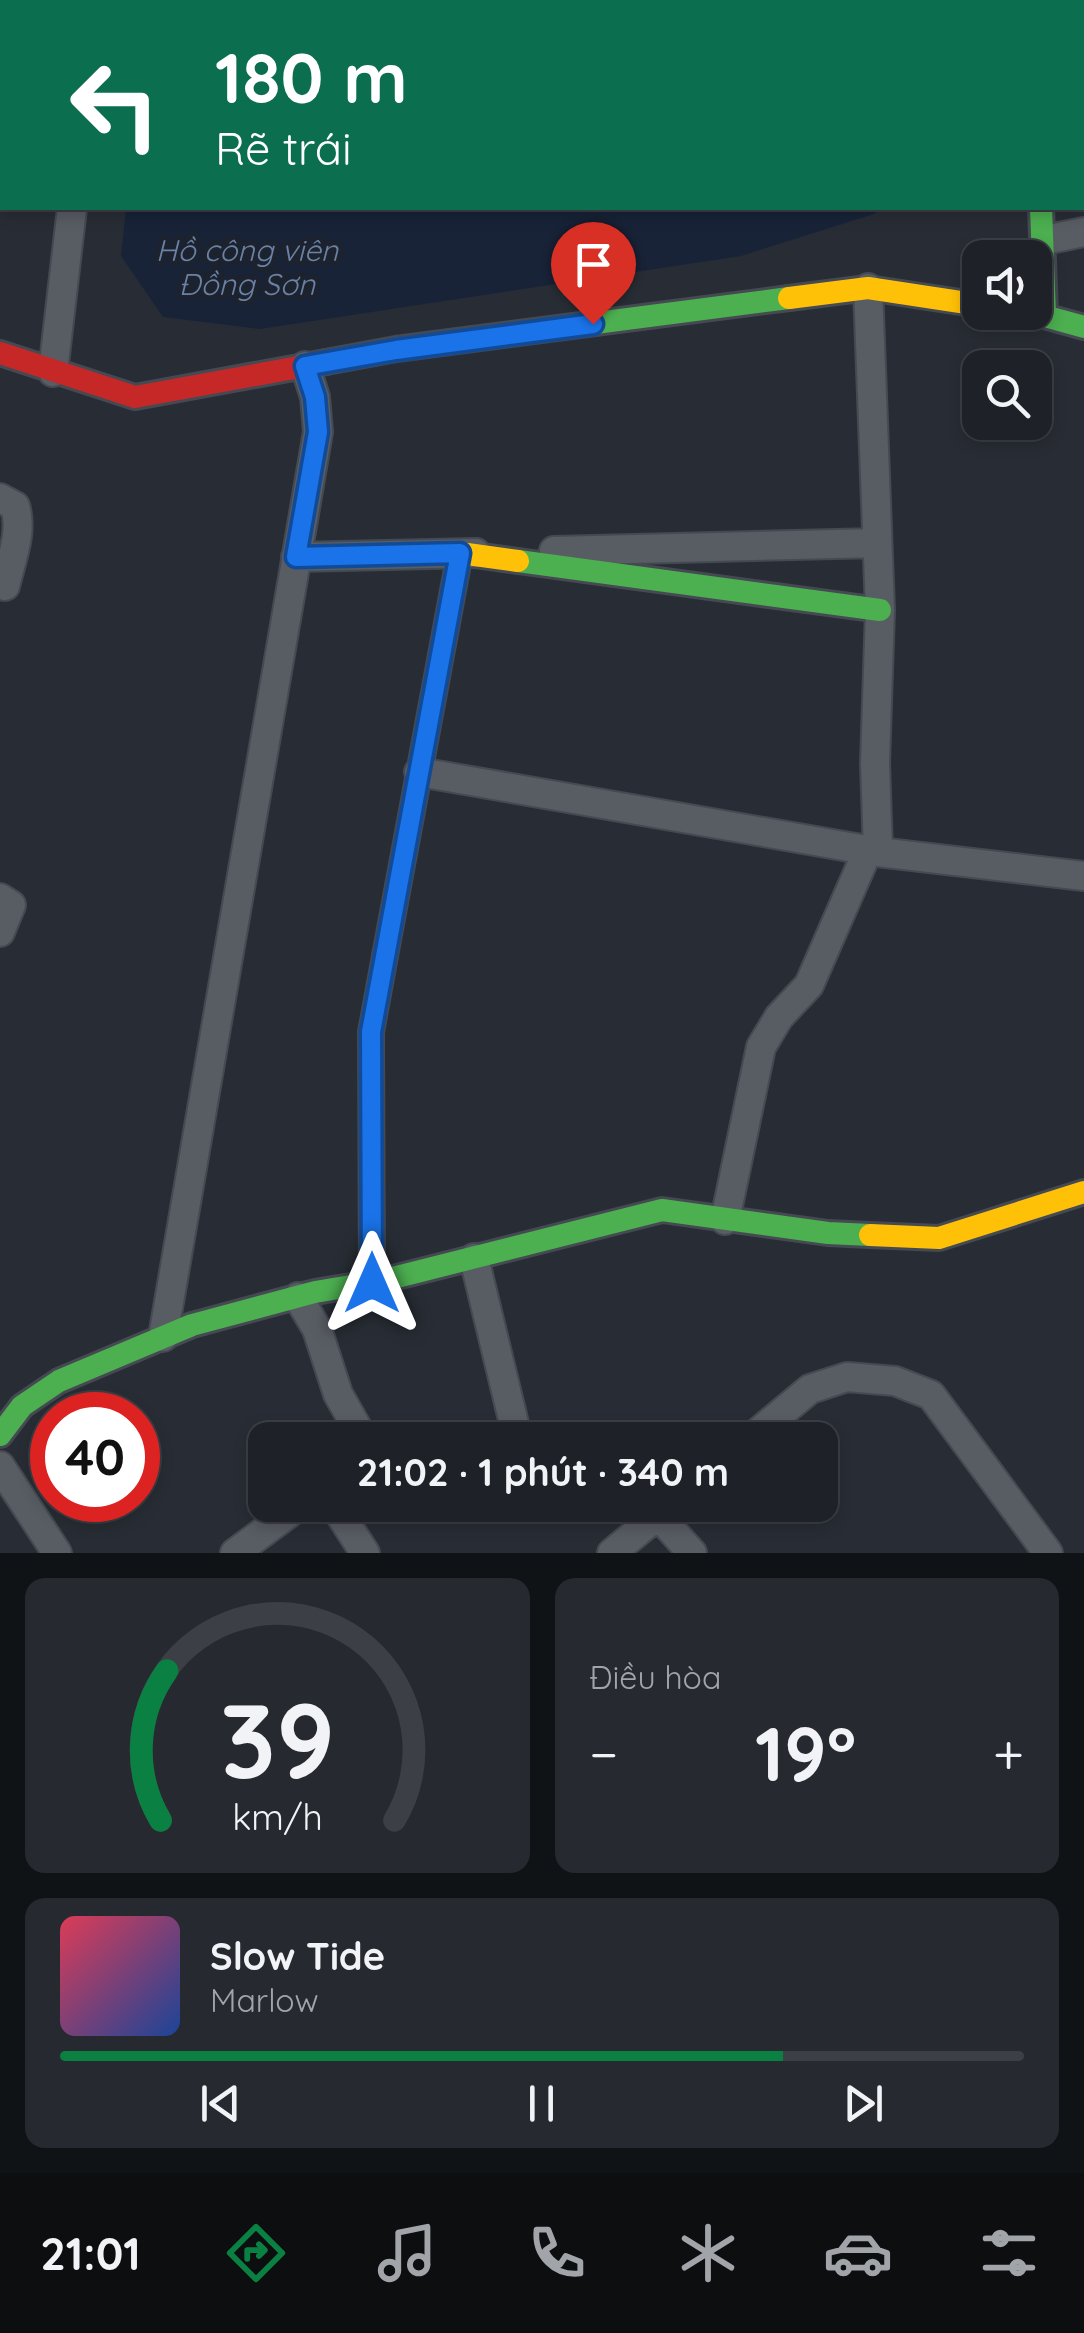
<!DOCTYPE html>
<html lang="vi">
<meta charset="utf-8">
<style>
:root{--surface:#1e2228;--page:#262a30;--text:#f1f3f6;--muted:#a1a4a8;--line:#3c3f45;--accent:#0b8043}
body{margin:0;font-family:Quicksand,sans-serif;background:var(--page);color:var(--text);height:100vh;display:flex;flex-direction:column;font-size:38px;white-space:nowrap}
*{box-sizing:border-box;margin:0}
p{font-size:32px;color:var(--muted)}
.icon{flex:none;width:55px;height:55px;fill:none;stroke:currentColor;stroke-width:2;stroke-linecap:round;stroke-linejoin:round}
.map{position:relative;height:1553px;overflow:hidden}
.drawer{display:flex;flex-direction:column;gap:25px;padding:25px;background:#101316;flex:1}
.drawer>*{flex:none}
.hud{position:absolute;left:0px;top:0px;width:1085px;height:210px;box-shadow:0 5px 15px #0003,0 0 0 2px var(--line);background:#0b6e4f;color:#fff;overflow:hidden}
.buttons{position:absolute;left:962px;top:240px;display:grid;gap:20px}
.buttons a{display:grid;place-items:center;width:90px;height:90px;border-radius:20px;background:var(--surface);box-shadow:0 5px 15px #0003,0 0 0 2px var(--line);font-size:50px}
.speed{position:absolute;left:30px;top:1392px;display:flex;gap:20px;font-size:50px;font-weight:700;text-align:center}
.speed>*{display:grid;place-content:center;width:130px;height:130px;border-radius:50%;background:var(--surface);box-shadow:0 5px 15px #0003,0 0 0 2px var(--line);line-height:1}
.speed .limit{border:15px solid #d22;background:#fff;color:#111}
.pin{position:absolute;display:grid;place-items:center;width:85px;height:85px;color:#fff;margin:-102px -42px;border-radius:50% 50% 50% 0;rotate:-45deg;box-shadow:0 0 10px #0007}
.pin .icon{rotate:45deg}
.me{position:absolute;width:110px;margin:-55px;rotate:0deg;stroke-linejoin:round;filter:drop-shadow(0 0 8px #0008)}
.turn{display:flex;align-items:center;gap:35px;height:210px;padding:0 50px;font-size:45px}
.turn .icon{width:130px;height:130px;stroke-width:2.5}
.turn b{display:block;font-size:70px;line-height:85px}
.big{font-size:75px;font-weight:700;line-height:1.1}
.drawer .tile{flex:1;display:flex;flex-direction:column;justify-content:center;gap:15px;min-width:0;padding:0 35px;border-radius:20px;background:var(--page)}
.drawer .dial{align-items:center;gap:0}
.dial svg{height:260px;overflow:visible;fill:none;stroke:var(--line);stroke-width:7;stroke-linecap:round;text-anchor:middle}
.dial text{fill:var(--text);stroke:none}
.song{display:flex;align-items:center;gap:30px}
.cover{width:120px;height:120px;border-radius:15px;background:linear-gradient(135deg,hsl(350 70% 55%),hsl(220 70% 35%))}
.played{height:10px;border-radius:5px;background:linear-gradient(90deg,var(--accent) 75%,var(--line) 75%)}
.keys{display:flex;justify-content:space-around;direction:ltr}
.heat{display:flex;justify-content:space-between;align-items:center;font-size:55px;direction:ltr}
.drawer .tiles{flex:1;display:grid;gap:25px;grid-template-columns:1fr 1fr}
.tile:last-child{grid-column:span 2}
.trip{position:absolute;left:248px;top:1422px;width:590px;height:100px;border-radius:20px;background:var(--surface);box-shadow:0 5px 15px #0003,0 0 0 2px var(--line);font-weight:700;line-height:100px;text-align:center}
.menu{display:flex;height:160px;justify-content:space-around;align-items:center;background:#0c0e10;color:var(--muted)}
.menu .icon{width:70px;height:70px}
.menu .current{color:var(--accent)}
.menu b{font-size:45px;color:var(--text)}
.map>svg:first-child{display:block}
</style>
<div class="map">
<svg width="1084" height="1553" viewBox="0 0 1084 1553">
<rect width="100%" height="100%" fill="#282d35"/>
<path fill="#182338" d="M202,0H944L200,2Z
M126,208H882L874,214L741,256L260,329L163,317L121,256Z"/>
<g fill="none" stroke-linecap="round" stroke-linejoin="round">
<defs>
<path id="street" d="M152,2L153,0
M1045,240L1084,232
M868,288L880,610L875,763L878,852
M53,372L72,208
M0,498L15,506C23,532 11,560 5,586
M554,551L877,543
M296,557L476,553
M419,772L878,852L1084,876
M0,898L11,905L0,932
M725,1220L761,1047L779,1017L809,985L868,850
M474,1258L518,1440
M298,1297L317,1329L338,1394L364,1440
M163,1337L318,432L315,397L305,366
M749,1440L810,1389L847,1377L895,1381L931,1395L1048,1553
M0,1466L57,1553
M334,1505L365,1553
M658,1515L692,1553
M235,1553L300,1505
M612,1553L670,1505"/>
<path id="fast" d="M1041,208L1045,315
M1030,312L1084,327
M326,362L396,349L789,298
M518,561L880,610
M0,1435L22,1406L59,1381L192,1325L315,1292L381,1281L662,1210L828,1233L870,1235"/>
<path id="slow" d="M1022,0V2
M789,298L868,288L980,305
M385,956L460,553L518,561
M870,1235L939,1238L1084,1192"/>
<path id="jam" d="M0,353L135,397L326,362
M372,1283L371,1032L385,956"/>
</defs>
<use href="#street" stroke="#454952" stroke-width="32"/>
<use href="#fast" stroke="#454952" stroke-width="28"/>
<use href="#slow" stroke="#454952" stroke-width="28"/>
<use href="#jam" stroke="#454952" stroke-width="28"/>
<use href="#street" stroke="#585c63" stroke-width="28"/>
<use href="#fast" stroke="#4caf50" stroke-width="22"/>
<use href="#slow" stroke="#ffc107" stroke-width="22"/>
<use href="#jam" stroke="#c62828" stroke-width="22"/>
</g>
<g fill="none" stroke-linecap="round" stroke-linejoin="round">
<defs>
<path id="route" d="M372,1283L371,1032L460,553L296,557L318,432L315,397L305,366L396,350L593,324"/>
</defs>
<use href="#route" stroke="#114b97" stroke-width="25"/>
<use href="#route" stroke="#1a73e8" stroke-width="18"/>
</g>
<g text-anchor="middle" dominant-baseline="central" stroke-width="10" stroke-linejoin="round" paint-order="stroke">
<g font-size="30" font-style="italic" fill="#6b81a5" stroke="#1c232f">
<text x="247" y="250">Hồ công viên<tspan x="247" dy="34">Đồng Sơn</tspan></text>
</g>
</g>
</svg>
<div class="buttons">
<a><svg class="icon" aria-label="sound" viewBox="0 0 24 24"><path d="M4 9h4l5-4v14l-5-4H4zM17 9q2 3 0 6"/></svg></a>
<a><svg class="icon" aria-label="search" viewBox="0 0 24 24"><circle cx="10" cy="10" r="6"/><path d="M15 15l6 6"/></svg></a>
</div>
<div class="speed"><div class="limit">40</div></div>
<div class="pin" style="left:593px;top:324px;background:#d93025"><svg class="icon" aria-label="arrive" viewBox="0 0 24 24"><path d="M6 21V4h12l-3 4 3 4H6"/></svg></div>
<svg class="me" style="left:372px;top:1283px" viewBox="-20 -20 40 40"><path d="M0-17L14 15 0 8-14 15z" fill="#1a73e8" stroke="#fff" stroke-width="4"/></svg>
<div class="trip">21:02 · 1 phút · 340 m</div>
<div class="hud">
<div class="turn"><svg class="icon" aria-label="left" viewBox="0 0 24 24"><path d="M17 20v-9H6M10 6l-5 5 5 5"/></svg><div><b>180 m</b>Rẽ trái</div></div>
</div>
</div>
<section class="drawer">
<div class="tiles">
<div class="tile dial"><svg viewBox="0 0 100 80">
<path d="M14 69A42 42 0 1 1 86 69"/>
<path d="M14 69A42 42 0 0 1 16 23" stroke="#0b8043"/>
<text x="50" y="56" font-size="32" font-weight="700">39</text>
<text x="50" y="72" font-size="11">km/h</text>
</svg></div>
<div class="tile"><p>Điều hòa</p>
<div class="heat"><a>−</a><b class="big">19°</b><a>+</a></div>
</div>
<div class="tile">
<div class="song"><i class="cover"></i><div><b>Slow Tide</b><p>Marlow</p></div></div>
<div class="played"></div>
<div class="keys"><svg class="icon" aria-label="previous" viewBox="0 0 24 24"><path d="M18 5L8 12l10 7zM5 5v14"/></svg><svg class="icon" aria-label="pause" viewBox="0 0 24 24"><path d="M8 5v14M16 5v14"/></svg><svg class="icon" aria-label="next" viewBox="0 0 24 24"><path d="M6 5l10 7-10 7zM19 5v14"/></svg></div>
</div>
</div>
</section>
<nav class="menu">
<b>21:01</b>
<svg class="icon current" aria-label="directions" viewBox="0 0 24 24"><path d="M12 3l9 9-9 9-9-9zM9 14v-3h6M13 9l2 2-2 2"/></svg>
<svg class="icon" aria-label="music" viewBox="0 0 24 24"><path d="M9 18V5l10-2v13"/><circle cx="6" cy="18" r="3"/><circle cx="16" cy="16" r="3"/></svg>
<svg class="icon" aria-label="phone" viewBox="0 0 24 24"><path d="M5 4h4l2 5-3 2q2 4 5 5l2-3 5 2v4C11 20 4 13 5 4z"/></svg>
<svg class="icon" aria-label="climate" viewBox="0 0 24 24"><path d="M12 3v18M4 7l16 10M4 17L20 7"/></svg>
<svg class="icon" aria-label="car" viewBox="0 0 24 24"><path d="M5 17H2v-5l4-1 3-4h7l3 4 3 1v5h-3M9 17h6M6 11h13"/><circle cx="7" cy="17" r="2"/><circle cx="17" cy="17" r="2"/></svg>
<svg class="icon" aria-label="filters" viewBox="0 0 24 24"><path d="M4 7h16M4 17h16"/><circle cx="9" cy="7" r="2"/><circle cx="15" cy="17" r="2"/></svg>
</nav>
